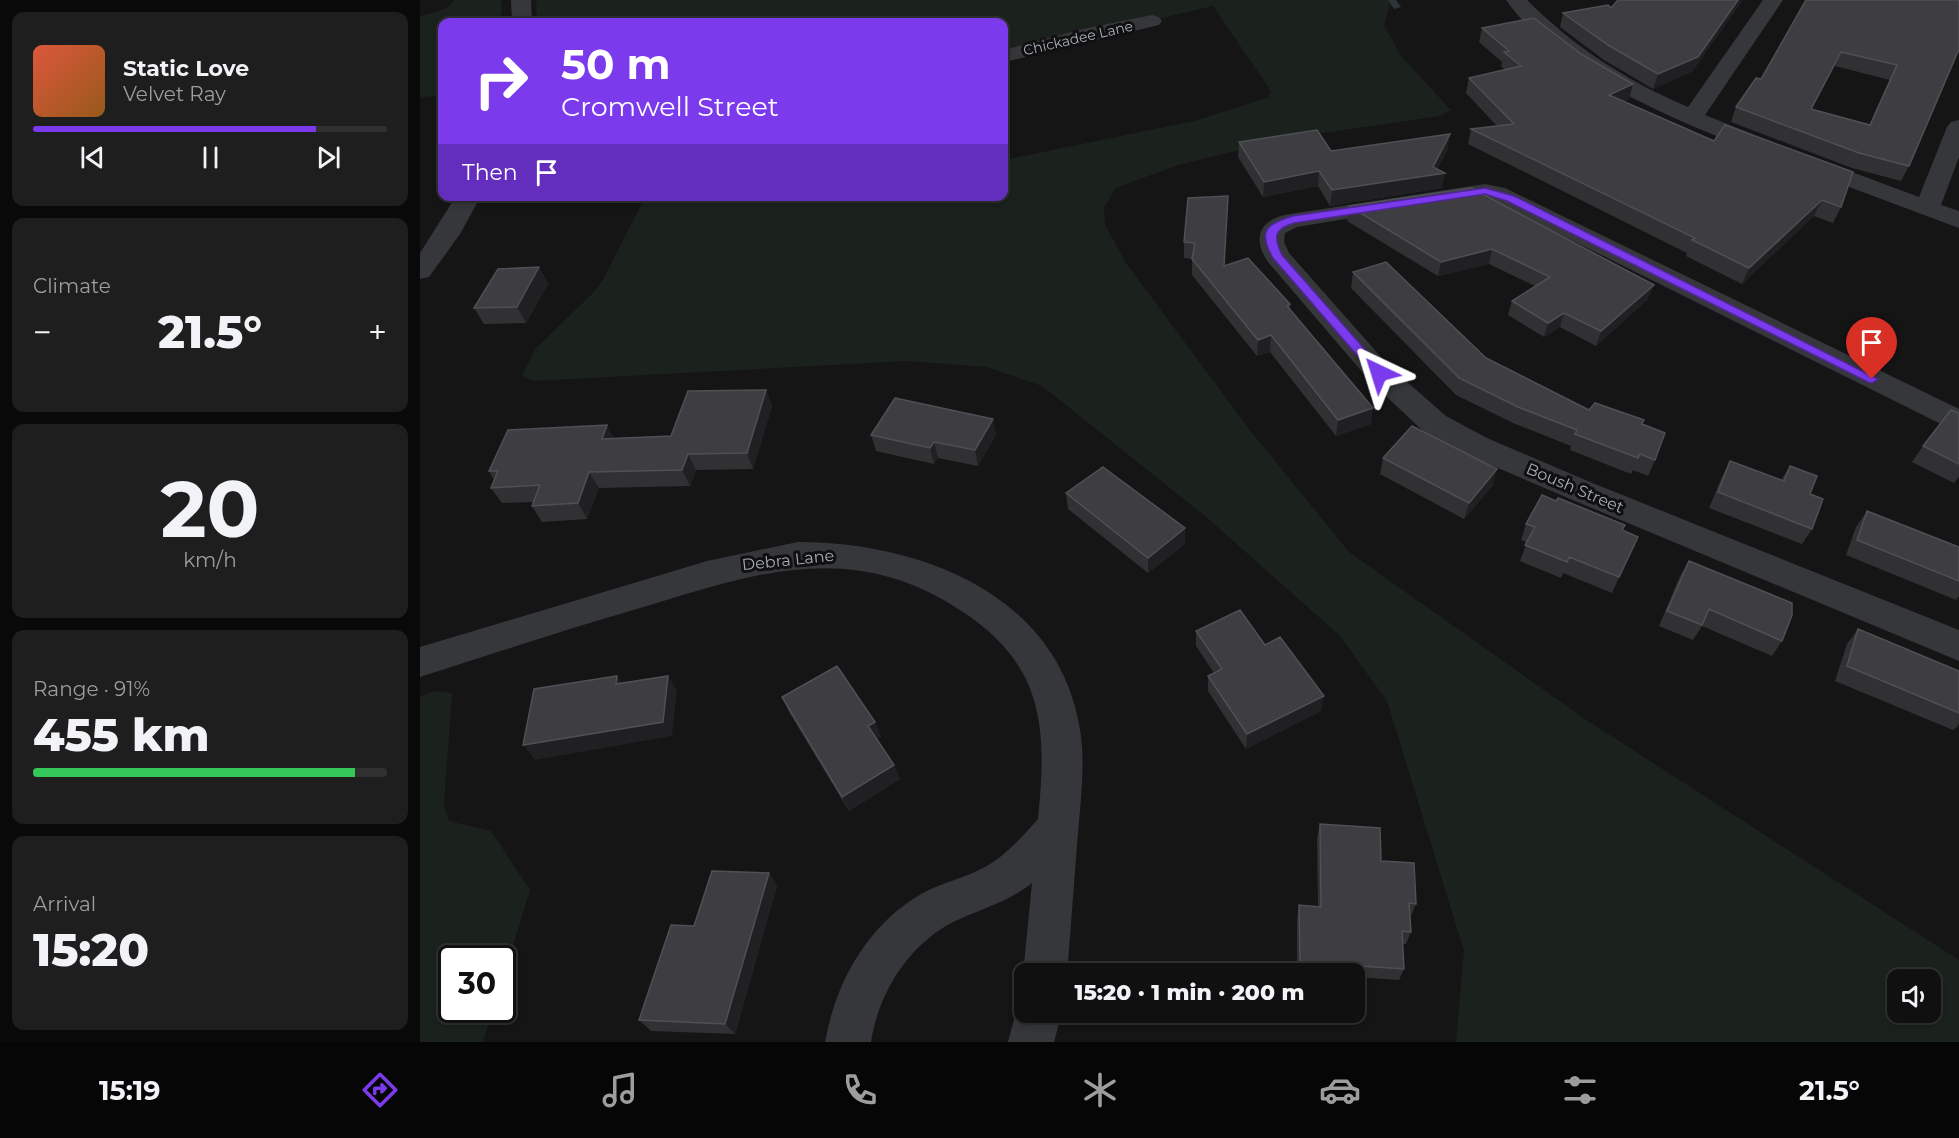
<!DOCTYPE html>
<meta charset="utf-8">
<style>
:root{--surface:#101010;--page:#1e1e1e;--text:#f1f3f6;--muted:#9c9d9f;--line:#303030;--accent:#7c3aed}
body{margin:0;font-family:Montserrat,sans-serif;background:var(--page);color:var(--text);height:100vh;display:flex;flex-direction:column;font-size:22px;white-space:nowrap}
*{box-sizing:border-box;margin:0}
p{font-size:20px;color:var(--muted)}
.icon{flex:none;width:33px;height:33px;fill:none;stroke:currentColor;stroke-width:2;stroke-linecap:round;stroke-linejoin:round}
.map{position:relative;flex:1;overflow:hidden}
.details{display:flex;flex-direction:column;gap:12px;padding:12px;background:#090909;width:420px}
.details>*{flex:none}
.guide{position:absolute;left:18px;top:18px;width:570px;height:183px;border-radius:12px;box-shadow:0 3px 9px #0003,0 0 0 2px var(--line);background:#7c3aed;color:#fff;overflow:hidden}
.tools{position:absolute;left:1467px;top:969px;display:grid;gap:12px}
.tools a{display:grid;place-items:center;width:54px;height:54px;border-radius:12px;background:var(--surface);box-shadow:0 3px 9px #0003,0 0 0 2px var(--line);font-size:30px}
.speed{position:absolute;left:18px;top:945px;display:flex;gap:12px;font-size:30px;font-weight:700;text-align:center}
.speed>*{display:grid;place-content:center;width:78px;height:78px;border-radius:50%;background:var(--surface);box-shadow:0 3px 9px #0003,0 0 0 2px var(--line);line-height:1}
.speed .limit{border:3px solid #111;border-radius:9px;background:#fff;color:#111}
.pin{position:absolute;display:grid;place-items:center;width:51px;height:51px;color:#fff;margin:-62px -26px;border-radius:50% 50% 50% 0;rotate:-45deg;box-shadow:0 0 6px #0007}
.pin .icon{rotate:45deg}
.me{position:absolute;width:66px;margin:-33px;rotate:319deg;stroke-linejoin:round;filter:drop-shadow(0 0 4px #0008)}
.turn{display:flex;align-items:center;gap:21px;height:126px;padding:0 24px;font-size:27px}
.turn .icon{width:78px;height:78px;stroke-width:2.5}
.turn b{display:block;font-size:42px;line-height:51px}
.then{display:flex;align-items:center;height:57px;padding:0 24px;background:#0003;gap:12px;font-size:22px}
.big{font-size:45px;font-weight:800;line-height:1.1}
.details .widget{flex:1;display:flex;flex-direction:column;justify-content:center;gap:9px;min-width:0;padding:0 21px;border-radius:12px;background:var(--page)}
.details .dial{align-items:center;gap:0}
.dial b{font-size:78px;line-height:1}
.song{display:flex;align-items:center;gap:18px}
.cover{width:72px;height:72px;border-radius:9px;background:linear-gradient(135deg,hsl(10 70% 55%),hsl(30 70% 35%))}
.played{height:6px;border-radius:3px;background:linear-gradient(90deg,var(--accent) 80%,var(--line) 80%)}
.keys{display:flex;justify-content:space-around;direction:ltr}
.heat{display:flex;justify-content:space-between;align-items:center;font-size:33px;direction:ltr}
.charge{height:9px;border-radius:4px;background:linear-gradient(90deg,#34c759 91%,var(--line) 0)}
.trip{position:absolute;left:594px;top:963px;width:351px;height:60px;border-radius:12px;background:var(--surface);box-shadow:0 3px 9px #0003,0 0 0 2px var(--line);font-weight:800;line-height:60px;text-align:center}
.dock{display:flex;height:96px;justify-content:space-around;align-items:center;background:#060606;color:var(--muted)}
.dock .icon{width:42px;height:42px}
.dock .current{color:var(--accent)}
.dock b{font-size:27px;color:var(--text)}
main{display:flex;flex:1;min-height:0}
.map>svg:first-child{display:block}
</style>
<main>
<section class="details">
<div class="widget">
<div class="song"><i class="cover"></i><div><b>Static Love</b><p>Velvet Ray</p></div></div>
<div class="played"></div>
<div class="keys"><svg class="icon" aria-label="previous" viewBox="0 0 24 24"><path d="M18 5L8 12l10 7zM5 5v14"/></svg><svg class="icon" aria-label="pause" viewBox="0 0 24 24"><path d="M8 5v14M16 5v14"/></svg><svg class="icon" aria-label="next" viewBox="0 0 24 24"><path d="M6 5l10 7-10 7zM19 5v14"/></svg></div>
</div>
<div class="widget"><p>Climate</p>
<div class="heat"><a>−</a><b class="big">21.5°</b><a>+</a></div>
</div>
<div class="widget dial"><b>20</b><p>km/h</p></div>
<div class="widget"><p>Range · 91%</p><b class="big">455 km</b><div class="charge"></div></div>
<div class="widget"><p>Arrival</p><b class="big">15:20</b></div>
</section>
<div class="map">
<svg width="1539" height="1042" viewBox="0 0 1539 1042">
<rect width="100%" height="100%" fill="#151516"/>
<path fill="#1b211c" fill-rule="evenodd" d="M34,0H82L81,22H22V96L0,97V16C11,13 28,11 34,0Z
M116,0H971L964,25L981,56L1031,110L1020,116L869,138L758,165L696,188L684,207L685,225L706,263L829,429L929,552L1168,721L1539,960V1042H1036L1044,951L967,701L920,636L785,516L622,386L567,367L487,361L113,381L102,375L116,348L173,293L183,280L225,197L584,196V160L774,121L847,98L851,91L793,6L645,41L584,51V22H117ZM1478,980H1510V1012H1478Z
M14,691L32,693L24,805L29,821L71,831L110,890L83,978L82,958H32V1010H73L63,1042H0V697Z"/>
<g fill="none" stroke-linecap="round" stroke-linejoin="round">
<path fill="#2c343a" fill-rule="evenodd" d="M968,0H976L981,7L974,9Z"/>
<path fill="#36373b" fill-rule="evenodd" d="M91,0H111L112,22H92Z
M1086,0H1107C1154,47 1207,81 1268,107L1343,0H1363L1285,115L1352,142L1356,147L1352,152H1336C1256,120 1137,73 1086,0Z
M732,15L739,17L742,21L739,25L584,62V50L663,29Z
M1539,120V157L1521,205L1539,211V228L1381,169L1377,164L1381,159L1389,157L1397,159L1499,197L1527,127L1531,122Z
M1065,184L1085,188L1539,409V433L1069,199L1039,200L877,227L865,233L864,242L869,253L969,366L1026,416L1067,438L1170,482L1539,630V661L1148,498L1045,454L1004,432L949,380L848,262C833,240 838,222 864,215Z
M36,196H61L40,234L9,277L0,279V253Z
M378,542C497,542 635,592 659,724C666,759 661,797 658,833C654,880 651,927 647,974H604V978L603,974L612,883C591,900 567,907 542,918C492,939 459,990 451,1042H405C416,981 448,924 503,893C521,883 541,879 559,870C583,859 601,838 618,819C627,730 625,666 543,612C431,537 333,574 217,609C144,630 72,654 0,677V647L287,561Z
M604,995V1012H642L634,1042H588L596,1012Z"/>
</g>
<path fill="#313134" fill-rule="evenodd" d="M1539,0L1489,166L1481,181L1432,168L1311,122L1316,107L1341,79ZM1415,66L1470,80L1450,125L1392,109Z
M1143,13L1273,71L1233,89L1184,60L1140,27Z
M1062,28L1161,54L1213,84L1209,99L1204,102L1421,207L1413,223L1394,216L1322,284L1266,256L1267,253L1048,144L1051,129L1077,126L1046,93L1049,78L1085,70L1081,66L1082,62L1059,42Z
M819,142L911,151L1028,149L1017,169L1022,188L910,206L898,186L843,197L818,157Z
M1051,188L1228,299L1176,346L1140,327L1124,337L1088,315L1092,301L1115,286L1069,264L1018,276L927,221L929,206Z
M808,196L804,266L870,304V310L951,424L916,436L850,352L837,356L772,275V259L764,258V242Z
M119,267L128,284L106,323L64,324L54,308Z
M933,272L1066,358L1169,410L1222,424L1235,460L1228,476L1213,470L1211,474L1150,450L1151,446L1093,423L1036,395L931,288Z
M346,390L352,406L333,469L276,470L270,486L179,488L167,519L122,522L112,506L113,502L82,503L71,488L74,480L69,471L194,438L251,436Z
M1539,413V477L1534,483L1492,462L1503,446Z
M451,435H576L558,466L518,458L514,464L456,451Z
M963,458L1073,485L1044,519L960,474Z
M1310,461L1361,480L1370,466L1392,529L1382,544L1289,508L1302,477Z
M646,493L765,544L728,573L648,509Z
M1447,511L1539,547V596L1536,600L1426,555L1436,527Z
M1106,524L1202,531L1218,537L1192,593L1143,573L1141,578L1100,561L1107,542L1101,540Z
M1269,561L1362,641L1352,656L1282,626L1273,640L1239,626L1260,576Z
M1438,629L1539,671V724L1536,728L1533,730L1415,681L1427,644Z
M776,631L845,645L901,711L826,749L788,691V676L794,673L776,646Z
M362,697L455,722L461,737L457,739L474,765L480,779L429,811L369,712Z
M900,824L961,861L996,904L991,916H990L991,932L986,944H982L984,969L979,980L934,977V974H877V918L879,905L898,907L897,838Z
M349,873L357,886L315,1034L231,1031L219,1020L274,926Z"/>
<path fill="#202022" d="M1318,0H1323L1273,71L1233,89L1238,74Z
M1421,52L1415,66L1384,124L1391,109Z
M1213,84L1209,99L1184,110L1189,95Z
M1030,134L1028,149L1014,175L1025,173L1022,188L910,206L912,190L1013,167Z
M899,171L898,186L843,197L844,182Z
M1402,200L1394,216L1322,284L1329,268Z
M1072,249L1069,264L1018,276L1021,262Z
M119,267L128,284L106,323L97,307Z
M1234,285L1228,299L1176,346L1181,331Z
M1144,313L1140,327L1124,337L1128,323Z
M851,335L850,352L837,356L838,340Z
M346,390L352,406L333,469L327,453Z
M953,408L951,424L916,436L918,420Z
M573,419L576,435L558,466L555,450Z
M187,425L195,441L182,439Z
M514,442L518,458L514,464L510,448Z
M268,454L276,470L270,486L262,470Z
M1077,469L1073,485L1044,519L1049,503Z
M169,472L179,488L167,519L158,503Z
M765,528V544L728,573V558Z
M197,676L207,691L196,684Z
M248,676L257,691L252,736L115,760L103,745Z
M904,696L901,711L826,749L827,734Z
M455,722L461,737L454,741L448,726Z
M474,765L480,779L429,811L422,797Z
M349,873L357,886L315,1034L305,1024Z"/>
<path fill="#3e3e42" stroke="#4e5054" stroke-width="1.5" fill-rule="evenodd" d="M1198,0H1318L1278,57L1238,74L1188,45L1143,13L1188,5L1191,8Z
M1386,0H1539V49L1489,166L1439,153L1316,107L1336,78L1341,79ZM1421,52L1477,65L1450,125L1391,109Z
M1114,18L1161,54L1213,84L1189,95L1294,141L1305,125L1433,172L1421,207L1402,200L1329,268L1272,240L1275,238L1051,129L1094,124L1049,78L1101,66L1084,52L1089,51L1062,28Z
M897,130L911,151L1030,134L1013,167L1025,173L912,190L899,171L844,182L819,142Z
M1051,188L1234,285L1181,331L1144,313L1128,323L1092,301L1130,277L1072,249L1021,262L929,206Z
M808,196L804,266L828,258L870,304L867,306L953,408L918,420L851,335L838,340L772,259L775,243L764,242L768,198Z
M966,262L1066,358L1169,410L1175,403L1224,420L1222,424L1245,433L1235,460L1220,454L1218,458L1155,434L1157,430L1098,407L1039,378L933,272Z
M119,267L97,307L54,308L78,269Z
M346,390L327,453L268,454L262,470L169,472L158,503L112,506L120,485L71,488L78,471H69L88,430L187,425L182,439L251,436L268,391Z
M475,398L573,419L555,450L514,442L510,448L451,435Z
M1531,410L1539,413V464L1503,446Z
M992,426L1077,469L1049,503L963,458Z
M1310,461L1364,481L1370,466L1397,476L1390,494L1403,499L1392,529L1298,492Z
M683,467L765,528L728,558L646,493Z
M1122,495L1136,501L1138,498L1205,525L1202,530L1218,537L1199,577L1149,557L1147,562L1105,545L1115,527L1106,524Z
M1447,511L1539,547V581L1437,540Z
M1269,561L1372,603V615L1362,641L1289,609L1282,625L1247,611Z
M820,610L845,645L860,637L904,696L827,734L788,676L802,669L776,631Z
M1438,629L1539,671V713L1427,666Z
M417,666L455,722L448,726L474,765L422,797L362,697Z
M197,676L196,684L248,676L243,722L103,745L114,689Z
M900,824L960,828L961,861L994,863L996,904L989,903L991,932L982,931L984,969L880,962L879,905L901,907Z
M292,871L349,873L305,1024L219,1020L251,925L274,926Z"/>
<path fill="#7c3aed" stroke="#51269a" stroke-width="1.5" d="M1065,188L1094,196L1458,379L1452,383L1448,382L1087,201L1065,194L874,223C854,229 853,236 862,255L963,370V376H955L853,258C838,232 845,224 873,216Z"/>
<g text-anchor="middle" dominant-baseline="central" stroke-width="6" stroke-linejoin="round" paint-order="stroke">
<g font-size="14" fill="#a7acb6" stroke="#101011">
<text transform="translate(658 38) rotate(-13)">Chickadee Lane</text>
</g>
<g font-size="16" fill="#a7acb6" stroke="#101011">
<text transform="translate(1155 488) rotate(23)">Boush Street</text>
<text transform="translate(368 560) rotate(-6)">Debra Lane</text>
</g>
</g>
</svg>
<div class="tools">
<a><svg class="icon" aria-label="sound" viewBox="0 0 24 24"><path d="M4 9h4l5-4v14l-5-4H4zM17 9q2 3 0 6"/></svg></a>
</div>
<div class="speed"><div class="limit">30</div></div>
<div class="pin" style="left:1452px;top:379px;background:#d93025"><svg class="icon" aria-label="arrive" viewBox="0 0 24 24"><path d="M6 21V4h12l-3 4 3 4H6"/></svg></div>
<svg class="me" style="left:959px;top:373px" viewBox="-20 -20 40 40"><path d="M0-17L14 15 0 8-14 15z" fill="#7c3aed" stroke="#fff" stroke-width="4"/></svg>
<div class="trip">15:20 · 1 min · 200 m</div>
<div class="guide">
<div class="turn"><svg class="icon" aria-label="right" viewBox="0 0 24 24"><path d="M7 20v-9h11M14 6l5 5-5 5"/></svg><div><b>50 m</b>Cromwell Street</div></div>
<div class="then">Then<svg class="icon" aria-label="arrive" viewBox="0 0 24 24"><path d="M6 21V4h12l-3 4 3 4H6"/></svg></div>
</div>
</div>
</main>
<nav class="dock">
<b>15:19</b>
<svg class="icon current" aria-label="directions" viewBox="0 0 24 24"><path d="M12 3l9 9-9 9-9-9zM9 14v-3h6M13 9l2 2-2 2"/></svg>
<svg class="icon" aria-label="music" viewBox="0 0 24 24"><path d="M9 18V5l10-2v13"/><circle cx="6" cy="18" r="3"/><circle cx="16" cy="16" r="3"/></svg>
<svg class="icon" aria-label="phone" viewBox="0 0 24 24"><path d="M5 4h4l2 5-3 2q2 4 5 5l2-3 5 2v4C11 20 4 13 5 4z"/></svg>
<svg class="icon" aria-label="climate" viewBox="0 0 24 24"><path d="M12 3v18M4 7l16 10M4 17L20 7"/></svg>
<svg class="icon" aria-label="car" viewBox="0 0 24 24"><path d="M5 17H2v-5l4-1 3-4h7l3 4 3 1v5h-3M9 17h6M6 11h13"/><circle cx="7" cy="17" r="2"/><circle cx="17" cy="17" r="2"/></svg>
<svg class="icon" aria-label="filters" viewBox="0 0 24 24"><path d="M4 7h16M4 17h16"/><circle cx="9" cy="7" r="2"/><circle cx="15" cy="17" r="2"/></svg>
<b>21.5°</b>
</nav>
